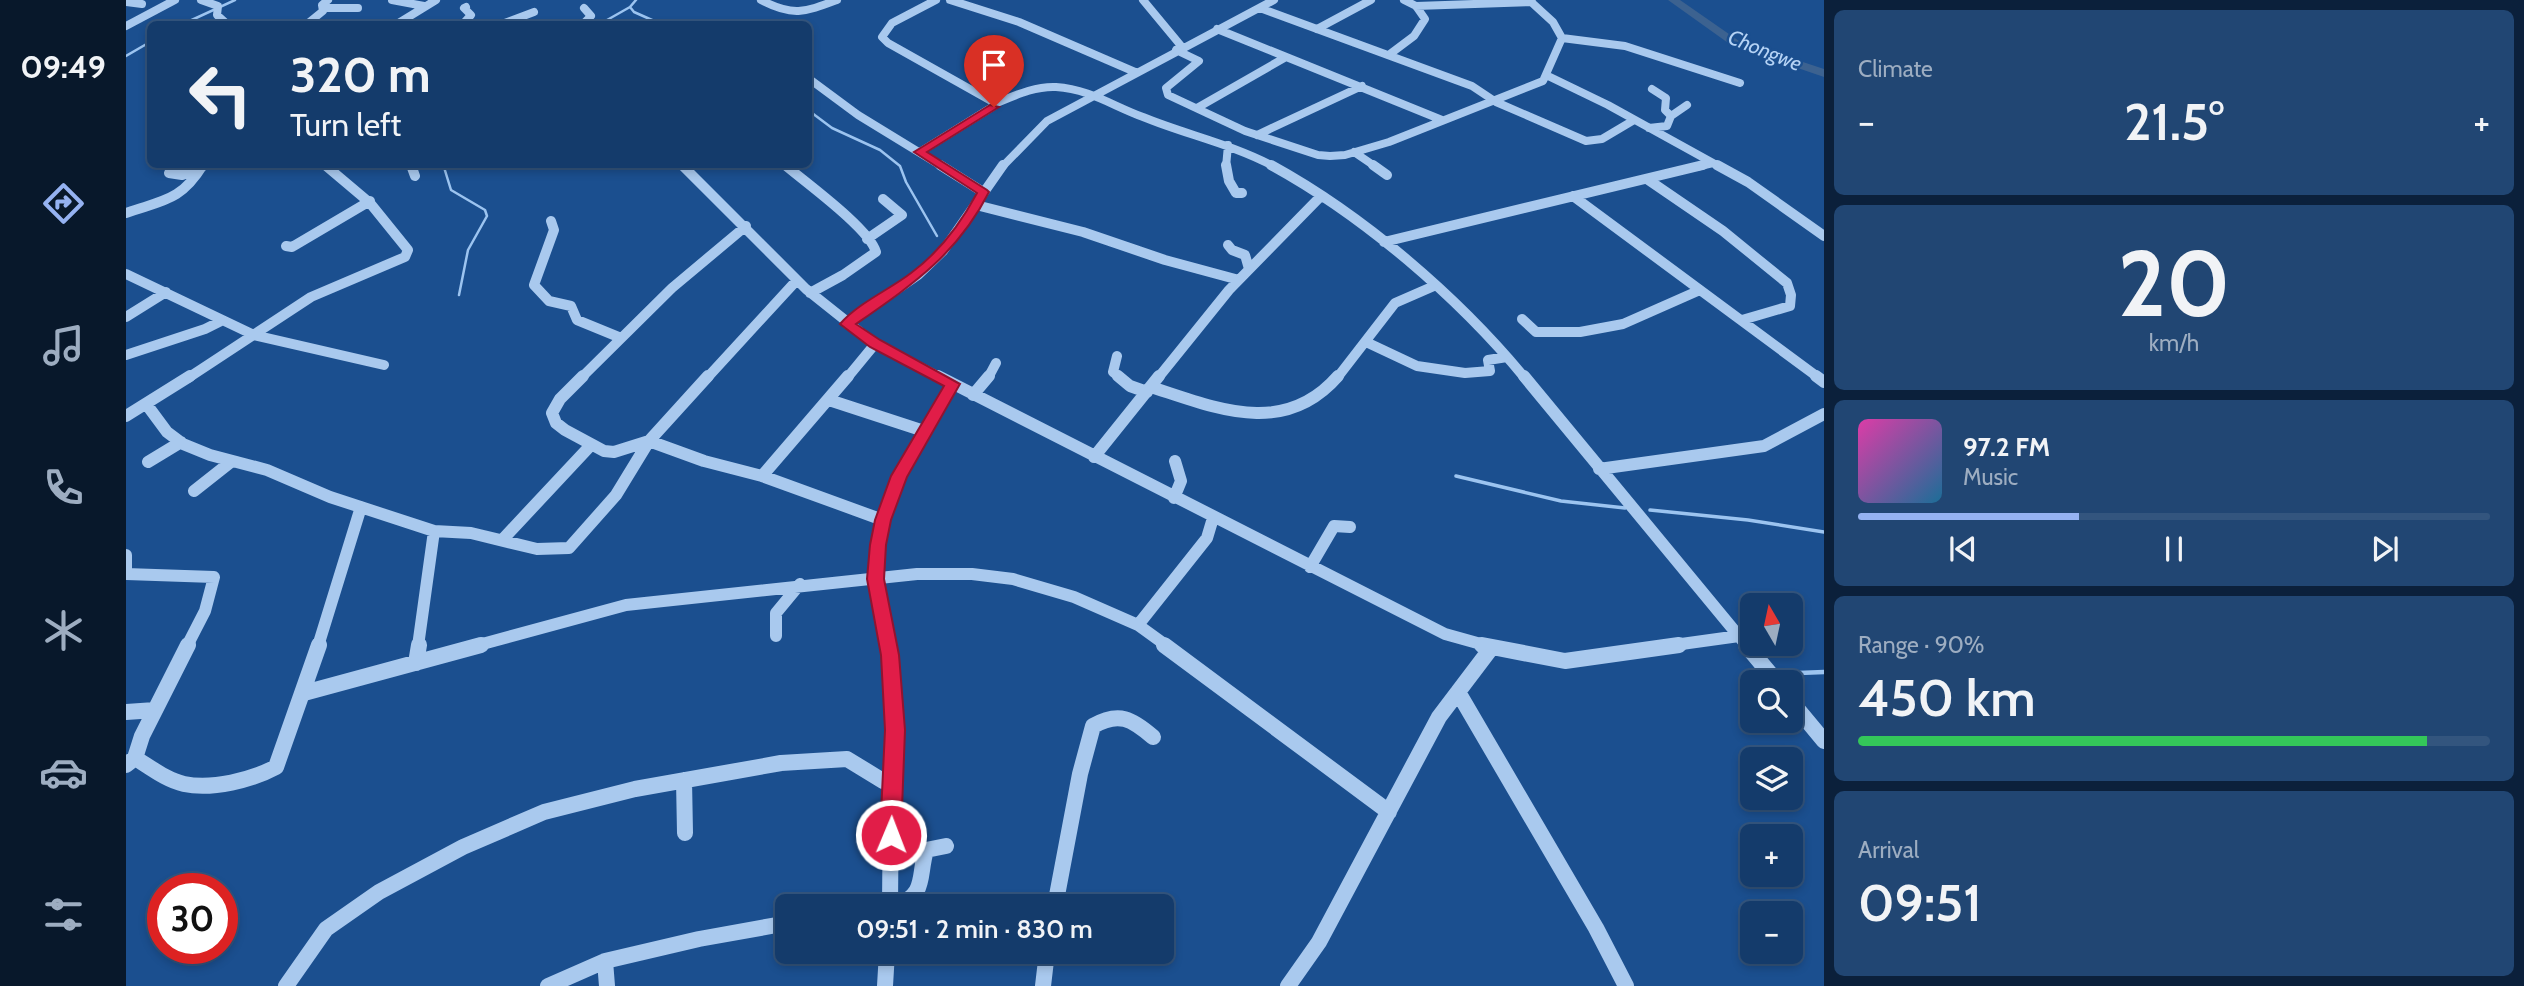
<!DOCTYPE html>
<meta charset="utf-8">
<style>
:root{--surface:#143b6b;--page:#214673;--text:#f1f3f6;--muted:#9dadc1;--line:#33557e;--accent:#95b2f1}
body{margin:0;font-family:Cabin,sans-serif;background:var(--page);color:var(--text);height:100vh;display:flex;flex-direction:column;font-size:26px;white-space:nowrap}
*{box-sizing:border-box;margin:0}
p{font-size:23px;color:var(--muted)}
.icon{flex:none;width:38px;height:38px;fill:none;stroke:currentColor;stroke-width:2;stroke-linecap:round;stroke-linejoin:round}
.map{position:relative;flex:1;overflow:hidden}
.details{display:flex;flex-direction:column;gap:10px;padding:10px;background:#0b203b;width:700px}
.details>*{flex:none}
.guide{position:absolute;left:21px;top:21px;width:665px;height:147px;border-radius:10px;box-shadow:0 4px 10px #0003,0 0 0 2px var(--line);background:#143b6b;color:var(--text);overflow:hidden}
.needle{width:46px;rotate:351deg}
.fabs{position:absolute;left:1614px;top:593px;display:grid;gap:14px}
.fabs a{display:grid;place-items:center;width:63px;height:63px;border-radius:10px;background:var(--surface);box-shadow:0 4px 10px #0003,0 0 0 2px var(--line);font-size:35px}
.speed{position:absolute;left:21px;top:873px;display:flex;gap:14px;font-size:35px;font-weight:700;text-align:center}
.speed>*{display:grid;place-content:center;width:91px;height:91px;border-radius:50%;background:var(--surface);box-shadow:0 4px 10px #0003,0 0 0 2px var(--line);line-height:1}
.speed .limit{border:10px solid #d22;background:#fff;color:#111}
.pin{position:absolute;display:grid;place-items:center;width:60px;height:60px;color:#fff;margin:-72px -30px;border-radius:50% 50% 50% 0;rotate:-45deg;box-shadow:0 0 7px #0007}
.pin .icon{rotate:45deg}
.me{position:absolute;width:77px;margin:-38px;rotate:1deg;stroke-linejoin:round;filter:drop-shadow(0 0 5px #0008)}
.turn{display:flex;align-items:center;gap:24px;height:147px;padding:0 28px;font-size:32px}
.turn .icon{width:91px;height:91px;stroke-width:2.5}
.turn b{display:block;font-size:49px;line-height:60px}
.big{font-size:52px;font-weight:600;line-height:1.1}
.details .tile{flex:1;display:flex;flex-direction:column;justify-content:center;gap:10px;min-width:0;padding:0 24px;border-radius:10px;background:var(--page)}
.details .dial{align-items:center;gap:0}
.dial b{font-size:91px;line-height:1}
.song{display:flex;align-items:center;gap:21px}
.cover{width:84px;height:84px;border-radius:10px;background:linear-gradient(135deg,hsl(320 70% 55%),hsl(200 70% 35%))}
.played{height:7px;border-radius:4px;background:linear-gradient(90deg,var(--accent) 35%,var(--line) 35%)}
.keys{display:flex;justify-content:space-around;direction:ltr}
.heat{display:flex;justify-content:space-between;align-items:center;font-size:38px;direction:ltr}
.charge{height:10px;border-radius:5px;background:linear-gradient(90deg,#34c759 90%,var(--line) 0)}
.trip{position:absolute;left:649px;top:894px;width:399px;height:70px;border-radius:10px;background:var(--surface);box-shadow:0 4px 10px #0003,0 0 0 2px var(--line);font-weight:600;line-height:70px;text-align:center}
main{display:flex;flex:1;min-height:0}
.menu{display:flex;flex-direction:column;width:126px;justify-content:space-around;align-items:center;background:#08182b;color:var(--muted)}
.menu .icon{width:49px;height:49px}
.menu .selected{color:var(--accent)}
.menu b{font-size:32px;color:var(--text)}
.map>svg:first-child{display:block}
</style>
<main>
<nav class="menu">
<b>09:49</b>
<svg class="icon selected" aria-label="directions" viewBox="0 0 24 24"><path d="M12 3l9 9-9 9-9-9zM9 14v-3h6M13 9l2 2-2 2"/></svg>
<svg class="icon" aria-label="music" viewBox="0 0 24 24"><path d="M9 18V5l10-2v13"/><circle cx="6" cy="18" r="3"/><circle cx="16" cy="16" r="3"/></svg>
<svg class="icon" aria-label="phone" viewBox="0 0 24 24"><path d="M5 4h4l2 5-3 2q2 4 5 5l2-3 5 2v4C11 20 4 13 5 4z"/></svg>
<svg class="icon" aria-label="climate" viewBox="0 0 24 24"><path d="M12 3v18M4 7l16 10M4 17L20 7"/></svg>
<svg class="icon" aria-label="car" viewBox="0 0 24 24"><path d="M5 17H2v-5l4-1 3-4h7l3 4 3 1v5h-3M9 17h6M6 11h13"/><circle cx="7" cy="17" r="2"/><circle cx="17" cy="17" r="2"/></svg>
<svg class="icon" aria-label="filters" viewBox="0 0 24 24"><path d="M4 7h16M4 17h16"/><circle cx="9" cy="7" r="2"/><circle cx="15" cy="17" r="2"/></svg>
</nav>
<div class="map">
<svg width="1698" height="986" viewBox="0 0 1698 986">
<rect width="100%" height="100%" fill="#1b4f8f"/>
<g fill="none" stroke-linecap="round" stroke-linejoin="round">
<path stroke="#9cc4f0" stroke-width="2.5" d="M504,7L508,12L535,24
M57,24L109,0
M474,24L504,7L510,0
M0,56L24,42
M682,110L706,128L754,150L774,166L780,182L811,236
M317,164L325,190L359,210L361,216L342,250L333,295"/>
<path stroke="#9cc4f0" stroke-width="3.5" d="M1330,476L1435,501L1499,508
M1524,510L1622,520L1698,532"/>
<path stroke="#9cc4f0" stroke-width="4.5" d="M1673,673L1698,672"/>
<path fill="#3c6290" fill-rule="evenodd" d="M1542,0H1554L1613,41L1698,69V77L1605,45Z"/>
<path stroke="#a9c9ee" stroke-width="8" d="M75,0L92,6L91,15L101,24
M266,0L298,6
M635,0C667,17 679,12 711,0
M824,0L893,22L1009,72
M1017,0L1056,47
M0,2L16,4
M1290,6L1406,2
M198,8H232
M458,8L465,16L458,23L460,24
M1134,8L1346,86L1370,102L1460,141L1476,139L1508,120
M181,24L197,11L196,5L202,0
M271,24L310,0
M337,24L345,15L338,8L340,7
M376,24L408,12
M0,26L49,0
M1091,29L1316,120
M1191,29L1245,0
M1436,38L1499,46L1614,83
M1050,50L1073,61L1040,88L1042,95L1119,131L1192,155L1204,156L1219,155L1263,142L1417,81L1436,38L1427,22L1403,0
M1264,54L1288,36L1299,19L1290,6L1278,0
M1420,75L1482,105L1587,163
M682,78L732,115L817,167
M1526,89L1540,98L1539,110L1545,116
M868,104C888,96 908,86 930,87C963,89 987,106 1017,117C1061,135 1106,144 1149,167
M1071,108L1160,57
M1523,128L1541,126L1545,116L1561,105
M1131,135L1236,86
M794,152L868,106L867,102L762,43L756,37L766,23L810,0
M1228,152L1250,167
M197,164L201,167
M284,164L285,167
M555,164L558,167
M657,164L661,167
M76,167L78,164
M876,167L921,121L1148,0
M1100,167L1102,145
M1570,167L1587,163L1595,167"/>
<path stroke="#a9c9ee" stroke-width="10" d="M285,165L289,176
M556,165L680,289L749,344L815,378
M659,165C679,182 744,229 750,252L717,275L684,293
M814,165L857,192
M1100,165L1103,181L1110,193H1116
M1145,165C1238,216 1332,297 1399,378
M1247,165L1261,175
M1591,165L1622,182L1698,236
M43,173L56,175L76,167
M1521,179L1597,231L1661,283L1665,295L1664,306L1616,320
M1447,196L1693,378
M850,205L957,232L1039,260L1113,280
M0,213C37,200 55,201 77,165
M425,221L428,230L408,285L423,301L445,306L451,320L495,338
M741,239L776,215L757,199
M1258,242L1577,165
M1102,245L1106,250L1119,255L1123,269
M160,246L166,247L244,201
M0,274L128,335L258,365
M0,317L40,292
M1396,319L1410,332H1454L1497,324L1574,290
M721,324L792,275L817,251L877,165
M1240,342L1291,366L1339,373L1364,371L1362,360L1381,357
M0,355L79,329L95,321
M991,356L987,372L995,378
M62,378L185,297L279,257L282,250L244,203L199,165
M455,378L546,288L620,226
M581,378L671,280
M721,378L749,344
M862,378L870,363
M1032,378L1103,290L1195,196
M1211,378L1269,303L1308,286"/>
<path stroke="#a9c9ee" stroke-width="12" d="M457,376L434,399L426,413L430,423L439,430L478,451L488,452L523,441L578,461L636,476L757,520
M812,376L1319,634L1362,646
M992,376L1004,386L1021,392
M1398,376L1621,646
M1690,376L1698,382
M1025,387C1090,408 1158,438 1212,376
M847,395L863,376
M703,400L798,431
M21,405L41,432L57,444L84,455L141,470L204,497L308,531L345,533L411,549L443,548L490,495L523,441L582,376
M0,416L64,376
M968,457L1033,376
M22,462L55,442
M1473,469L1638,446L1698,414
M636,476L722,376
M68,491L106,461
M1048,498L1055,481L1049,461
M377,539L465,445
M0,555V569
M1184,567L1208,526L1224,527
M0,574L88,577L79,611L61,646
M1012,625L1081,538L1087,518
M650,636V613L674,584
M192,646L235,507
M292,646L308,531
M349,646L500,605L791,574H846L887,579L948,597L1012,625L1041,646
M762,646C758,624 751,600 750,577C749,504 792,444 827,384
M1541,646L1613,636"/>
<path stroke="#a9c9ee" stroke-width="16" d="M762,645L769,730L765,789L764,906
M1038,645L1263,812
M1356,645L1439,661L1553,645
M1620,645L1651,682
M290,663L293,645
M1332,692L1470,928L1500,986
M178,693L355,645
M1664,700L1698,741
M0,712L29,710
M9,758C24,767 40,780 58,784C86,790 126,780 150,767L193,645
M0,765L9,758L16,736L62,645
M558,780L559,833
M770,906C801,894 792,877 800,850L820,846
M929,906L954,774L967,726C993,711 1006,719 1027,737
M479,961L481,986
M160,986L200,929L253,892L337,847L418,812L509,789L655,763L721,759L757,781H766
M422,986L479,961L573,939L662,923
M759,986L761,952
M917,986L921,952
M1162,986L1193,942L1313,717L1366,647"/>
</g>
<path fill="#e11d48" stroke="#92132f" stroke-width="2" d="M864,105L873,107L801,152L861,190L863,192C831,255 786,285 730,324L754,340L834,384L781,477L765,520L760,545L758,579L773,655L779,730L775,835L772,843L765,846L757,843L754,835L759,730L755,655L741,579L744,545L749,520L765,476L818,386L744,347L714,324C732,303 763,290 785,273C812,253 835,223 851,193L788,152Z"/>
<g text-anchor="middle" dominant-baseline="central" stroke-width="5" stroke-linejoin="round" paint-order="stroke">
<g font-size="21" font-style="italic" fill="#b5d3f5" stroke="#1b4f8f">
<text transform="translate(1639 50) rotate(22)">Chongwe</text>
</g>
</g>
</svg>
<div class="fabs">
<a><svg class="needle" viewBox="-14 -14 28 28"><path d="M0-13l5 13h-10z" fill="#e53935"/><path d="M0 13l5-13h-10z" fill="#9dadc1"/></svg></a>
<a><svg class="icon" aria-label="search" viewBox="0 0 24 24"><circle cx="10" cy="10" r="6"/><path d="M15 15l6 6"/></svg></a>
<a><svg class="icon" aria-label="layers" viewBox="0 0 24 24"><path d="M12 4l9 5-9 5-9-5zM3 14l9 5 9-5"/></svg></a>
<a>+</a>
<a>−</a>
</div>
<div class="speed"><div class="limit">30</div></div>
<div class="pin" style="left:868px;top:107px;background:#d93025"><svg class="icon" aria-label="arrive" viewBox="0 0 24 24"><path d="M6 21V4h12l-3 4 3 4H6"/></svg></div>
<svg class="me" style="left:765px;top:835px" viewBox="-20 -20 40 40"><circle r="17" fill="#e11d48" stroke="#fff" stroke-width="3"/><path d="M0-11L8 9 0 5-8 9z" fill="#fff"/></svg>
<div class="trip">09:51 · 2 min · 830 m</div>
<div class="guide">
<div class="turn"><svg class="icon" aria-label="left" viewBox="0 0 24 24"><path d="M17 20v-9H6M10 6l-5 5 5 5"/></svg><div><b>320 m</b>Turn left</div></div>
</div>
</div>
<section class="details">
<div class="tile"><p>Climate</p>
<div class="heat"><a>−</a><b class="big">21.5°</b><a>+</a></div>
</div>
<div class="tile dial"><b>20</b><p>km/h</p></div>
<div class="tile">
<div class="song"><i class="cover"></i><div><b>97.2 FM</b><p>Music</p></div></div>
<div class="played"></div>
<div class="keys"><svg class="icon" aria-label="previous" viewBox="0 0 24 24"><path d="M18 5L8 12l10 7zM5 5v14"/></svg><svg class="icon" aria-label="pause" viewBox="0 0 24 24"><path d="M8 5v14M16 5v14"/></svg><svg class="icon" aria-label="next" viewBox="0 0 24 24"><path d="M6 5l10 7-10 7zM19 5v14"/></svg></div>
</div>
<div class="tile"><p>Range · 90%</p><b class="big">450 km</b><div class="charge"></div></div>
<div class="tile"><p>Arrival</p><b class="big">09:51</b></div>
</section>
</main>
